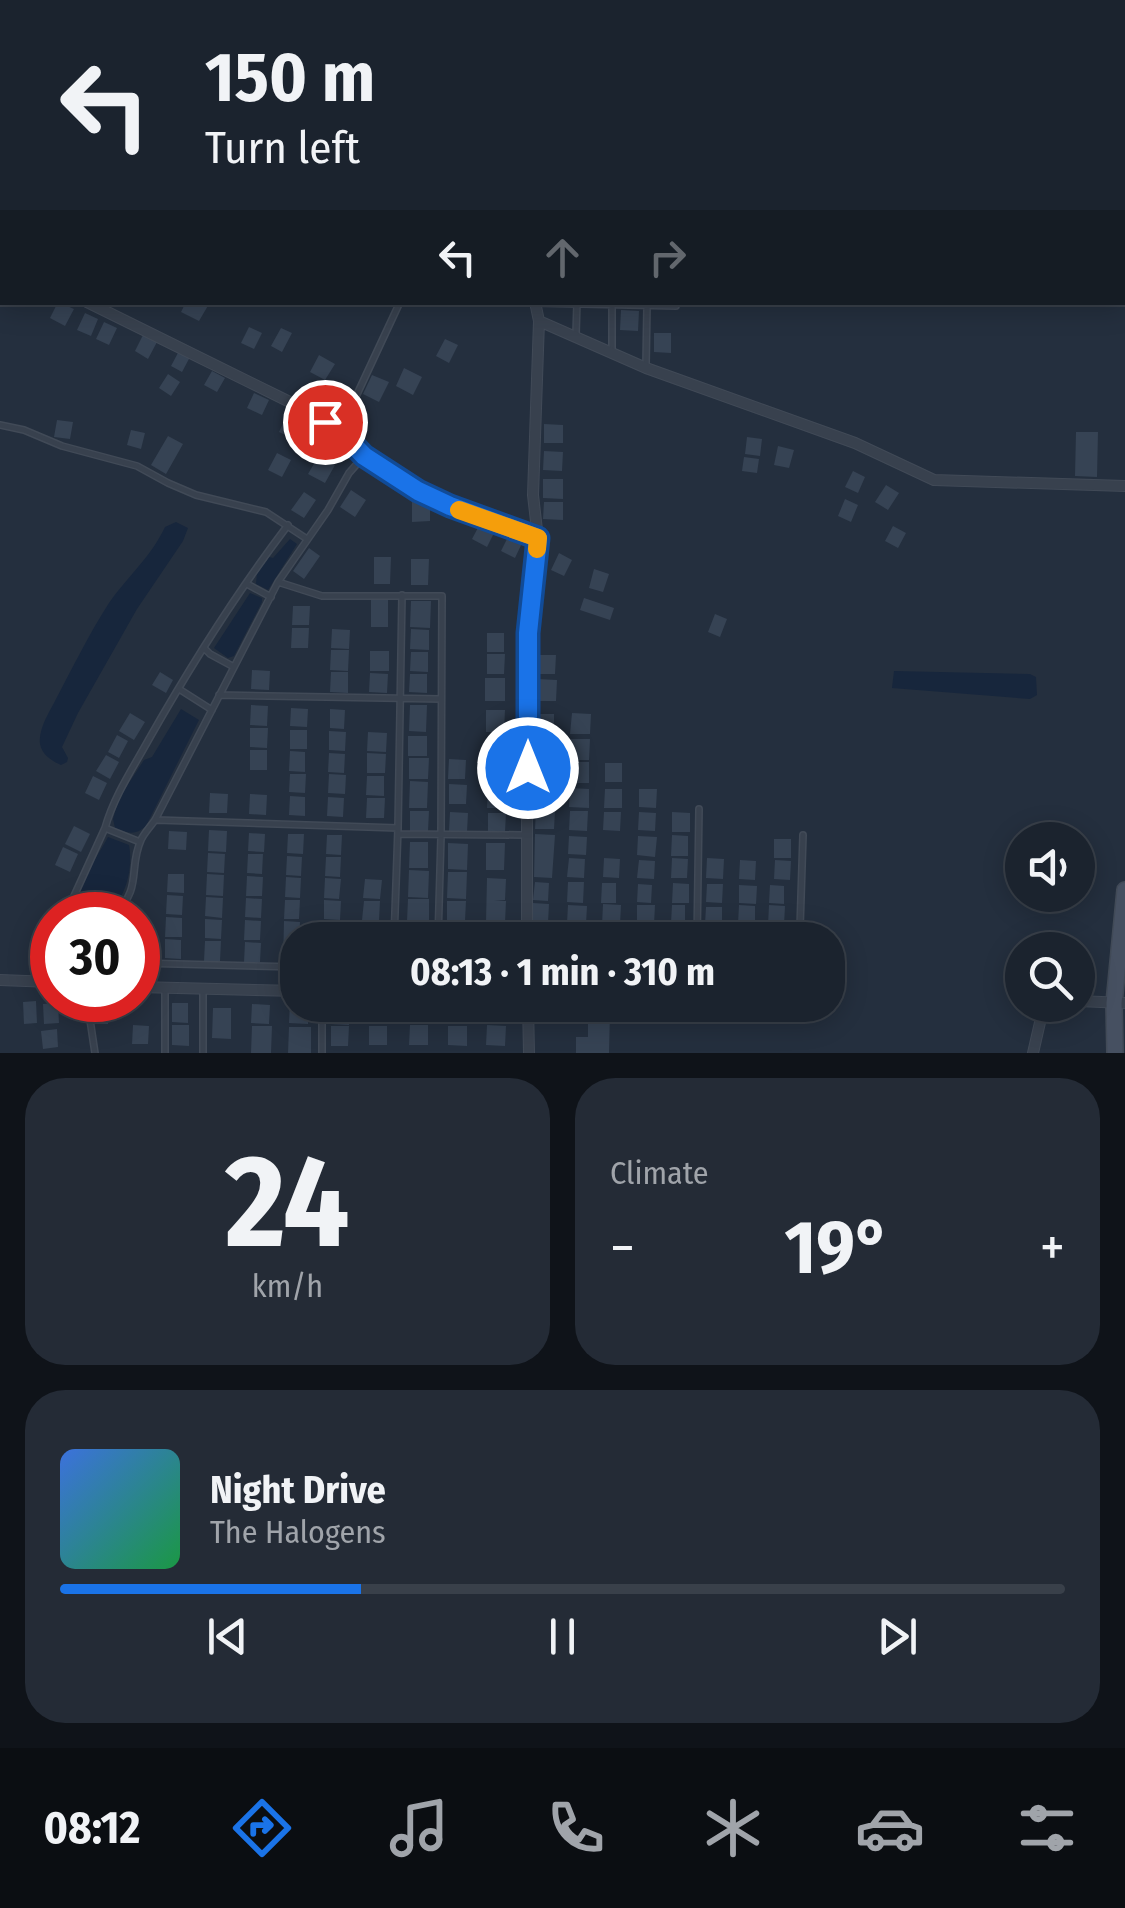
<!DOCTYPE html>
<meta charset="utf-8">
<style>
:root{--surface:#1b232e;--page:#242b36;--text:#f1f3f6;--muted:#a0a4aa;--line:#39404a;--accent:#1a73e8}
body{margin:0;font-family:"Fira Sans Condensed",sans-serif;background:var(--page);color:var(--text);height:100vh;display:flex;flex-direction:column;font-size:38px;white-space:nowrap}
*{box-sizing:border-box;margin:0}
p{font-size:32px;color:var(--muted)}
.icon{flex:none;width:55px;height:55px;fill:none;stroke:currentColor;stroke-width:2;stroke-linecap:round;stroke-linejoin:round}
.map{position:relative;height:1053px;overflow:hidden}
.sheet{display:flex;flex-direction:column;gap:25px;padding:25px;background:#0f1319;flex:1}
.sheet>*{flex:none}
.hud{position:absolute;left:0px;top:0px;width:1125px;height:305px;box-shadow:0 5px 25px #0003,0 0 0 2px var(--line);background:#1b232e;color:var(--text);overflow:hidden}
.controls{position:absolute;left:1005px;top:822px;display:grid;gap:20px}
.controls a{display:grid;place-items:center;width:90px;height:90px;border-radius:50%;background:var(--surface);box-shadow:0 5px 25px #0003,0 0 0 2px var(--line);font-size:50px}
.speed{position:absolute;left:30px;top:892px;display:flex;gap:20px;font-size:50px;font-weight:700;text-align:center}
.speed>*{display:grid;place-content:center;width:130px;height:130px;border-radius:50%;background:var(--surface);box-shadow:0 5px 25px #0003,0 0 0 2px var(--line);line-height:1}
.speed .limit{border:15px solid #d22;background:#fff;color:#111}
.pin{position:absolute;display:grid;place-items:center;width:85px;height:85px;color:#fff;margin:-42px;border:5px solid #fff;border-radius:50%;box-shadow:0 2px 10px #0007}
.me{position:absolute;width:110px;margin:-55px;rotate:0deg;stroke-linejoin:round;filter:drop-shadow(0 0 8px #0008)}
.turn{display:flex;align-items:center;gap:35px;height:210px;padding:0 40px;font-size:45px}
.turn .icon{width:130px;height:130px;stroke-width:2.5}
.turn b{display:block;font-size:70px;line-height:85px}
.lanes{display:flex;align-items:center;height:95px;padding:0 40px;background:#0003;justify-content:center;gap:50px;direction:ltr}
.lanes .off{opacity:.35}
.big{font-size:75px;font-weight:700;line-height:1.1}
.sheet .tile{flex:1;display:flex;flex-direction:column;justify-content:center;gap:15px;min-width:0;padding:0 35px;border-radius:40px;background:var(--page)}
.sheet .dial{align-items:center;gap:0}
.dial b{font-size:130px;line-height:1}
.song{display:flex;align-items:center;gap:30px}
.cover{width:120px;height:120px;border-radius:15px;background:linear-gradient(135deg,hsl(220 70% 55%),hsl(140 70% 35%))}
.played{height:10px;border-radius:5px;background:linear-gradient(90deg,var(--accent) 30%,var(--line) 30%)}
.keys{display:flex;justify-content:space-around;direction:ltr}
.heat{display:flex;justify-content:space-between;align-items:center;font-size:55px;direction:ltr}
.sheet .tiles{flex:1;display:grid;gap:25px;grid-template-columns:1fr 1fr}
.tile:last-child{grid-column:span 2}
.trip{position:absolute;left:280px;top:922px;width:565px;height:100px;border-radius:40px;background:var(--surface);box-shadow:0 5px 25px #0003,0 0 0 2px var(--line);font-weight:700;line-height:100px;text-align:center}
.tab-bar{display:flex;height:160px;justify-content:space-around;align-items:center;background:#0b0e12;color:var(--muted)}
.tab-bar .icon{width:70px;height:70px}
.tab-bar .on{color:var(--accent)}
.tab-bar b{font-size:45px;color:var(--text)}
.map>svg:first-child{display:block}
</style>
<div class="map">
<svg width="1125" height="1053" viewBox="0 0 1125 1053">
<rect width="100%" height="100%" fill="#242f3e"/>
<path fill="#17263c" d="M176,522L188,528L183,541L137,609L78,713L62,747L68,758L67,762L61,765C52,761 42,755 40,744C38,729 50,711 56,699C73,667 89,634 109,603C127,577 151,557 165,527Z
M290,539L297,544L268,590L256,584L257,573L269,557L273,558Z
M250,593L262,598V602L234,656L228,658L214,648Z
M894,671L1030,674L1036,677L1037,695L1030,699L892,688Z
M181,709L199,720L146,826C135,836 127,833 115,828L113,819L119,798L144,760L152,757Z
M108,837L129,845C135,875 119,929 79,912C73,888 97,858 108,837Z"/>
<path fill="#364354" d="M58,302L74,309L65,326L50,318Z
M186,302L209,304L199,321L181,312Z
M621,310L639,311L638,331L620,330Z
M85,313L98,319L91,336L77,330Z
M104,322L117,328L109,345L96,339Z
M249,327L262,333L254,349L241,343Z
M281,328L292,333L282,352L271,346Z
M654,333H671V353L654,352Z
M143,335L157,342L148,359L135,351Z
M445,339L458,345L449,363L436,356Z
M179,351L190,357L182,372L171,366Z
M319,355L335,364L325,380L310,372Z
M404,368L422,377L413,395L396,386Z
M212,371L225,378L217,392L204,385Z
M168,374L180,382L171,396L159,388Z
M372,375L389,382L379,402L363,394Z
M254,393L269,400L262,415L247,408Z
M288,413L306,422L296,440L279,432Z
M57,420L73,422L70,439L54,437Z
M544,424L563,425V443H544Z
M131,430L145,433L141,449L127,445Z
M1076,432H1098L1097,477L1075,476Z
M168,436L183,444L166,474L151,465Z
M747,437L762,439L760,456L745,454Z
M778,446L794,450L789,468L774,465Z
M544,451L563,452L562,471L543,470Z
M277,453L291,460L282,477L268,470Z
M319,455L335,465L325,483L308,474Z
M744,457L759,459L757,473L742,471Z
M853,471L865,477L858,493L845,487Z
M543,479H563V499L543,498Z
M886,485L899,493L888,510L875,502Z
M351,490L366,500L355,517L340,507Z
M304,492L316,500L304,518L291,510Z
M845,499L858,505L851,522L838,516Z
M412,500H430V521L412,522Z
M544,502H563V520L543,519Z
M481,522L496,529L487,547L472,539Z
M893,526L906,533L898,548L885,541Z
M509,535L523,541L515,558L501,551Z
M309,548L320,556L304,579L293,571Z
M559,553L572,560L564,576L551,570Z
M374,557H391L390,584H374Z
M411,559H429L428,585H411Z
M594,569L609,574L603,592L589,588Z
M584,598L614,608L610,620L580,610Z
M371,599L388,600V627H371Z
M411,601H431L430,628L410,627Z
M293,606H310L309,625H292Z
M715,614L727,619L720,637L708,632Z
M292,628H309L308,648H291Z
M332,629L350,630L349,649L331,648Z
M411,629L429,630V650L410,649Z
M487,633H504V652H487Z
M331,650H349L348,671L330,670Z
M370,651H389V671H370Z
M411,652H428V672L410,671Z
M487,654H505L504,674H487Z
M537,655H556L555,674H537Z
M252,670L270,671L269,690L251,689Z
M160,672L173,680L166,693L152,685Z
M331,672H348V693L330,692Z
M370,673L388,674L387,693L369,692Z
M410,674H427V693L409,692Z
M485,678H505V701H485Z
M537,679L557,680L556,701H536Z
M251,705L268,706L267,726L250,725Z
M410,705H427L426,732L409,731Z
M291,708L308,709L307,727L290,726Z
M330,709L345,710L344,729L330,728Z
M486,710H505L504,732H486Z
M130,713L145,722L134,740L119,731Z
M572,713L591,714L590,734H570Z
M536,714H554V733L536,732Z
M250,728H268L267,748L250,747Z
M290,730H307V749H290Z
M329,731L346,732L345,751L329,750Z
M368,732L387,733L386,752L367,751Z
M117,735L128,741L119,758L108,752Z
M408,736H427V756H408Z
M487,738H505V759L487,758Z
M536,739H554V759H536Z
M571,739H590L589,760H570Z
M250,750H267V770H250Z
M290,751L305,752V772L289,771Z
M329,753L345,754L344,773L328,772Z
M367,753L386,754L385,773H367Z
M106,755L119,762L110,779L96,771Z
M409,758H429L428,779H409Z
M449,759L466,760L465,779H448Z
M487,760H506L505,781H487Z
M537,761L554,762V782L536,781Z
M571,762H589V783H570Z
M605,763H622V782H605Z
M290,774H306L305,793L289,792Z
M329,774L346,775L345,794L328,793Z
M93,776L107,783L99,800L85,793Z
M367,776H384V796L366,795Z
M410,781L428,782L427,808H409Z
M449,784L467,785L466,804H449Z
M488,787H505V808H487Z
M536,788H555V809L535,808Z
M570,788L589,789V808L569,807Z
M605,789H622V808H604Z
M639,789H657L656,808L639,807Z
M210,793L228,794L227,813H209Z
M250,794L267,795L266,815L249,814Z
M290,796L305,797V816L289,815Z
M328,797L344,798L343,817L327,816Z
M367,798H385L384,818H366Z
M536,810L555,811L554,829H535Z
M410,811H429L428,831H410Z
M570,811H588L587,831L569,830Z
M450,812L468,813L467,832L449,831Z
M604,812H621L620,831L603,830Z
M639,812L656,813L655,831L638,830Z
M672,812L690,813V832H672Z
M488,813H506L505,832H488Z
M74,826L90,834L81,852L65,844Z
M209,830L227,831L226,852L208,851Z
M169,831L187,832L186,850L168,849Z
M249,833L265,834L264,852L248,851Z
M288,834H304L303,854L287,853Z
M535,834L555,835L552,878L534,877Z
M327,835H342L341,855L326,854Z
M672,835L688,836V856H671Z
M569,836L587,837L586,855L568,854Z
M638,836L657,837L655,857L637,855Z
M774,839H791V858H774Z
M410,842H428V868H409Z
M448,843L468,844L467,870L448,869Z
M486,843H505L504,870H486Z
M63,847L78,854L70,872L55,865Z
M208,853L225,854L224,873L207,872Z
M248,854H263L262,874L247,873Z
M287,856L302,857L301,876L286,875Z
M326,857H341L340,877L325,876Z
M569,858L585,859L584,878L567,877Z
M604,858L620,859L619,878L603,877Z
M672,858L688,859L687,878H671Z
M707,858L724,859L723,879L706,878Z
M639,860L655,861L654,879L637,878Z
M740,860L756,861L755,880L739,879Z
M775,860L791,861L790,880L774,879Z
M409,870L429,871L428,898L408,897Z
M448,872H467L466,899L447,898Z
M168,874H184V893L167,892Z
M207,874L224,875L223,896L206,895Z
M247,876L263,877L262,896H246Z
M286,877L301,878L300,898L285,897Z
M325,878L341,879L339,899L324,898Z
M487,878L506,879L505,900L494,901H506L505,923L486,922Z
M365,879L382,880L380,899L363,898Z
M535,882L549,883L548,901L533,900Z
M568,882H584L583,903L567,902Z
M602,883H616V903H601Z
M673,883L689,884V903H672Z
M638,884L652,885L651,903L637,902Z
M707,884H723L722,903L706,902Z
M739,885L757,886L756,904L739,903Z
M770,885L784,886V904L769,903Z
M167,895L183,896L182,915L166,914Z
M206,897L223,898L222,918L205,916Z
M246,898L262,899L261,918L245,917Z
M408,899H429V922L407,921Z
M285,900H300L299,919H284Z
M324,900L341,901L340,920L324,919Z
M364,901H380L379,921L362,920Z
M447,901H466L465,921H447Z
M533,903L549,904L548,923H532Z
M603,904L621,905L620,925H602Z
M568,905L587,906L586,924L567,923Z
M637,905H655L654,925L637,924Z
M672,905H685V924L671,923Z
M739,905L755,906V925L738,924Z
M769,905L785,906L784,925H768Z
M706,907H722V924H705Z
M166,917L182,918V937H165Z
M205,919L222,920L221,939L205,938Z
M245,920L261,921L260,940H244Z
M284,921L300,922L298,963H283Z
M323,922L339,923L338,940H323Z
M363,923L380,924L379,940H362Z
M408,923L428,924L427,940H407Z
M448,924H465L464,940H447Z
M486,925H506L505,940H486Z
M532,928H551L550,940H532Z
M566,929L588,930V940H566Z
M636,929H650V940H635Z
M705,929L722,930V940H704Z
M738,929L756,930L755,940H738Z
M602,930L619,931L618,940H602Z
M35,932L52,934V952L33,950Z
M165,939L181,940V959L165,958Z
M205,941H221L220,961H204Z
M245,942L261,943L260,962H244Z
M36,1001L37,1023L24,1024L23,1002Z
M290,1002L309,1005L308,1024L289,1023Z
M58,1003L59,1023L44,1024L43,1004Z
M172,1003H188V1023L172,1022Z
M93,1004L108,1005V1024H92Z
M252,1004L270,1005L269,1024L251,1023Z
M331,1005H349V1025L331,1024Z
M369,1005H388L387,1024H369Z
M409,1005H429L428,1023H409Z
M448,1005H467V1024H448Z
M486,1005H506V1023H486Z
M213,1008H231V1039L212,1038Z
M588,1012H610L609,1053H576V1037H588Z
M133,1025L149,1026L148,1044H132Z
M172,1025H189V1046L172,1045Z
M410,1025H428V1045H409Z
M487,1025L506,1026L505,1046L486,1045Z
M252,1026H272L271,1053H251Z
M331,1026H349L348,1046H331Z
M369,1026H387V1045H369Z
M448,1026H467V1046L448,1045Z
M289,1027H311V1053H288Z
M57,1029L58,1047L43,1049L41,1031Z"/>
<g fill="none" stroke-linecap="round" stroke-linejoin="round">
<defs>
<path id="lane" d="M535,303L676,306
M612,305V353
M576,334L577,302
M646,365L647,306
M0,425L24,430L62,446L137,466L168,483L196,495L266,512L307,539
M344,435L352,405L400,302
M278,582L322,596H442L441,836L438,940
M247,584L271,597
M204,648L210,654L234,667
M179,689L212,710
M219,695L441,699
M157,820L398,828
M105,828C114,796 133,768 149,739C191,665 237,592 288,525
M398,834L525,835
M70,915L69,907L105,828L140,842
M114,915C143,888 128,868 141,840C144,833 151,826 155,820L278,582L328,510L349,473L364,456
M527,925L800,928L803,835
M394,940L398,828L402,595
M697,940L699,809
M138,963L298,967
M203,991V1053
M87,1000L95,1053
M165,1053V991
M322,1053V1005"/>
<path id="street" d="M0,258L2,259
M87,302L306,410L344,435L364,456L418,491L450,506L538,539
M539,321L646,368L855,443L934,480L1125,486
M527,940V633L538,539L533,495L539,321L535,302
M0,980L52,982
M138,987L298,991
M1078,1001L1125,1003
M528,1005L529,1053
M1033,1053L1041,1018L1047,1005"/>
<path id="secondary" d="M0,163H2
M1122,177H1125
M1115,1053L1114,1003L1125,890"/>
</defs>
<use href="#lane" stroke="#414a57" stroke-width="8"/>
<use href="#street" stroke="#414a57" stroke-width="12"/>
<use href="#secondary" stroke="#414a57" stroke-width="18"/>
<use href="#lane" stroke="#38414e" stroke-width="5"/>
<use href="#street" stroke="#38414e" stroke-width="10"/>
<use href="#secondary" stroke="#465061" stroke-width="15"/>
</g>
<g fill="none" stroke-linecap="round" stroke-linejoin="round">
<defs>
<path id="route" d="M325,422L344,435L364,456L418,491L450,506L538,538L528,633V768"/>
</defs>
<use href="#route" stroke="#114b97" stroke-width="25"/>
<use href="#route" stroke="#1a73e8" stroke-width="18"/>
<path stroke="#f59e0b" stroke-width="18" d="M459,510L538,538L537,549"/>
</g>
</svg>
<div class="controls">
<a><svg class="icon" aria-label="sound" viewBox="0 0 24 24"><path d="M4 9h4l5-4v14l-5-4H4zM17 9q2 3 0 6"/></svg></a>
<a><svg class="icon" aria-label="search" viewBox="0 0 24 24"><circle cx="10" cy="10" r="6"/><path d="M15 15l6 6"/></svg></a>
</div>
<div class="speed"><div class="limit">30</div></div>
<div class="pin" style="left:325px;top:422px;background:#d93025"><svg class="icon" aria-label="arrive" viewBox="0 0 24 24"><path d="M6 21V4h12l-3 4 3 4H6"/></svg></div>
<svg class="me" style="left:528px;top:768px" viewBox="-20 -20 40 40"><circle r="17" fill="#1a73e8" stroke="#fff" stroke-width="3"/><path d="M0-11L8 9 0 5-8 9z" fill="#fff"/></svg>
<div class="trip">08:13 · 1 min · 310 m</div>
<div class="hud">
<div class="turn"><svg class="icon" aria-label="left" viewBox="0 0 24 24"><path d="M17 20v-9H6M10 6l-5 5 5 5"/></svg><div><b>150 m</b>Turn left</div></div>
<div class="lanes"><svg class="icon" aria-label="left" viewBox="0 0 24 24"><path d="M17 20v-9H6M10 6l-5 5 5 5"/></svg><svg class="icon off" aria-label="ahead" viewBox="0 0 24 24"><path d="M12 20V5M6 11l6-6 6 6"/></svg><svg class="icon off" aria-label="right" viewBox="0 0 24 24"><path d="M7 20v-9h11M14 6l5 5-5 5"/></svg></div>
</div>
</div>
<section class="sheet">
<div class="tiles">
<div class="tile dial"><b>24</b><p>km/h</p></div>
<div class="tile"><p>Climate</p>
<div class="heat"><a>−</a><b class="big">19°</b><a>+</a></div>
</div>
<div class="tile">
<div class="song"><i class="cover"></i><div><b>Night Drive</b><p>The Halogens</p></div></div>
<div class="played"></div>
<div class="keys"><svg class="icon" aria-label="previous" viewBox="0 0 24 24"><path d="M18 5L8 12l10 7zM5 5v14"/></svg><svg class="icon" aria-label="pause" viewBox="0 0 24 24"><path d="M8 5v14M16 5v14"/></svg><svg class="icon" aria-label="next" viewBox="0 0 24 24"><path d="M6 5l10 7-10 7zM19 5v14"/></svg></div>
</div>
</div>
</section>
<nav class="tab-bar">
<b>08:12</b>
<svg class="icon on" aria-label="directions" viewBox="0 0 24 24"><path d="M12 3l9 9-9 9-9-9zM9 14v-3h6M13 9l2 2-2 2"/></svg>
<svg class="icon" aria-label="music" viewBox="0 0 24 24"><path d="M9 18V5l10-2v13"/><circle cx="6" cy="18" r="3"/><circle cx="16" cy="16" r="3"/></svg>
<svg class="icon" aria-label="phone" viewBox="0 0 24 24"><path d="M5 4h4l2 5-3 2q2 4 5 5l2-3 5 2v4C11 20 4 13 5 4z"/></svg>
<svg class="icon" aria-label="climate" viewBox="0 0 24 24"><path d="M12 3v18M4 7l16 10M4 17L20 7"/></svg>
<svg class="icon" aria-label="car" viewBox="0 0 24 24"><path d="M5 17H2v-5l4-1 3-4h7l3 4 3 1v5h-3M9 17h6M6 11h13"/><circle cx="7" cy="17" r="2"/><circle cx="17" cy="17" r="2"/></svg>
<svg class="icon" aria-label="filters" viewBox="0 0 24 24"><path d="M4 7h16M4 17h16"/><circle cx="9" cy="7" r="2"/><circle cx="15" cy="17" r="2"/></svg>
</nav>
